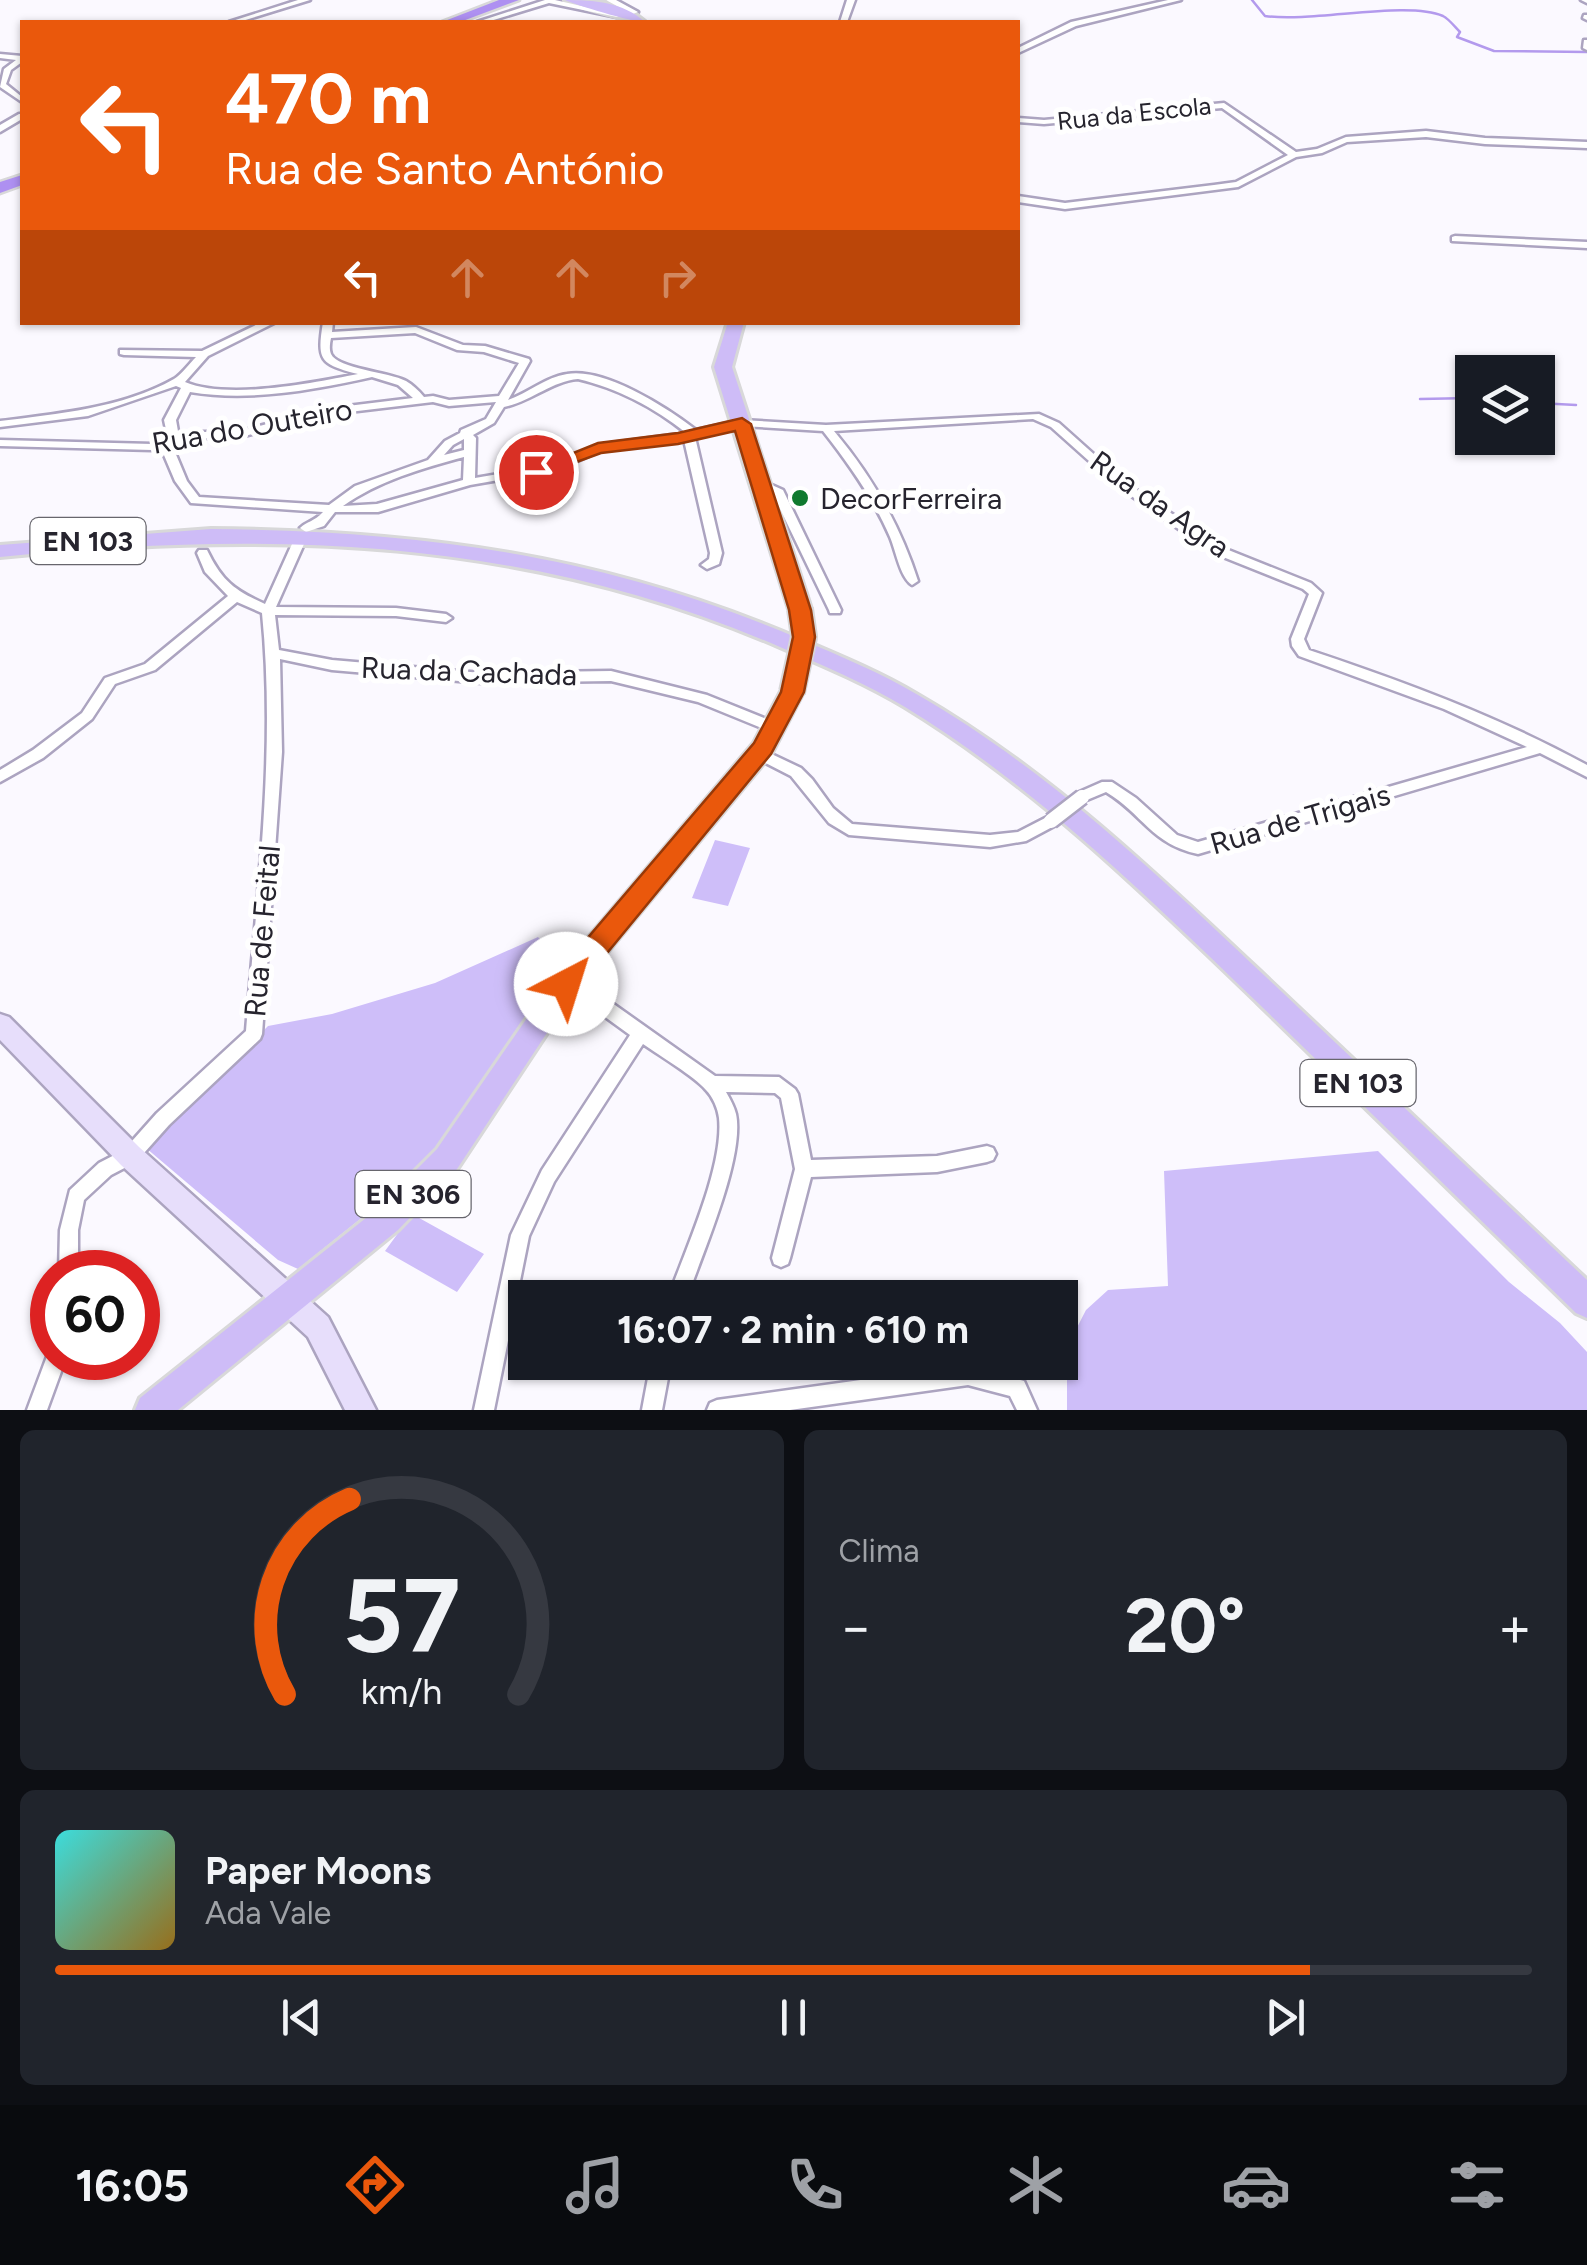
<!DOCTYPE html>
<html lang="pt">
<meta charset="utf-8">
<style>
:root{--surface:#171b24;--page:#20242c;--text:#f1f3f6;--muted:#9ea1a6;--line:#363941;--accent:#ea580c}
body{margin:0;font-family:Figtree,sans-serif;background:var(--page);color:var(--text);height:100vh;display:flex;flex-direction:column;font-size:38px;white-space:nowrap}
*{box-sizing:border-box;margin:0}
p{font-size:32px;color:var(--muted)}
.icon{flex:none;width:55px;height:55px;fill:none;stroke:currentColor;stroke-width:2;stroke-linecap:round;stroke-linejoin:round}
.map{position:relative;height:1410px;overflow:hidden}
.panel{display:flex;flex-direction:column;gap:20px;padding:20px;background:#0d0f14;flex:1}
.panel>*{flex:none}
.guide{position:absolute;left:20px;top:20px;width:1000px;height:305px;border-radius:0px;box-shadow:0 2px 8px #0004;background:#ea580c;color:#fff;overflow:hidden}
.tools{position:absolute;left:1455px;top:355px;display:grid;gap:20px}
.tools a{display:grid;place-items:center;width:100px;height:100px;border-radius:0px;background:var(--surface);box-shadow:0 2px 8px #0004;font-size:50px}
.speed{position:absolute;left:30px;top:1250px;display:flex;gap:20px;font-size:50px;font-weight:700;text-align:center}
.speed>*{display:grid;place-content:center;width:130px;height:130px;border-radius:50%;background:var(--surface);box-shadow:0 2px 8px #0004;line-height:1}
.speed .limit{border:15px solid #d22;background:#fff;color:#111}
.pin{position:absolute;display:grid;place-items:center;width:85px;height:85px;color:#fff;margin:-42px;border:5px solid #fff;border-radius:50%;box-shadow:0 2px 10px #0007}
.me{position:absolute;width:110px;margin:-55px;rotate:40deg;stroke-linejoin:round;filter:drop-shadow(0 0 8px #0008)}
.turn{display:flex;align-items:center;gap:35px;height:210px;padding:0 40px;font-size:45px}
.turn .icon{width:130px;height:130px;stroke-width:2.5}
.turn b{display:block;font-size:70px;line-height:85px}
.lanes{display:flex;align-items:center;height:95px;padding:0 40px;background:#0003;justify-content:center;gap:50px;direction:ltr}
.lanes .off{opacity:.35}
.big{font-size:75px;font-weight:700;line-height:1.1}
.panel .card{flex:1;display:flex;flex-direction:column;justify-content:center;gap:15px;min-width:0;padding:0 35px;border-radius:15px;background:var(--page)}
.panel .dial{align-items:center;gap:0}
.dial svg{height:260px;overflow:visible;fill:none;stroke:var(--line);stroke-width:7;stroke-linecap:round;text-anchor:middle}
.dial text{fill:var(--text);stroke:none}
.song{display:flex;align-items:center;gap:30px}
.cover{width:120px;height:120px;border-radius:15px;background:linear-gradient(135deg,hsl(180 70% 55%),hsl(40 70% 35%))}
.played{height:10px;border-radius:5px;background:linear-gradient(90deg,var(--accent) 85%,var(--line) 85%)}
.keys{display:flex;justify-content:space-around;direction:ltr}
.heat{display:flex;justify-content:space-between;align-items:center;font-size:55px;direction:ltr}
.panel .tiles{flex:1;display:grid;gap:20px;grid-template-columns:1fr 1fr}
.card:last-child{grid-column:span 2}
.trip{position:absolute;left:508px;top:1280px;width:570px;height:100px;border-radius:0px;background:var(--surface);box-shadow:0 2px 8px #0004;font-weight:700;line-height:100px;text-align:center}
.tab-bar{display:flex;height:160px;justify-content:space-around;align-items:center;background:#090b0e;color:var(--muted)}
.tab-bar .icon{width:70px;height:70px}
.tab-bar .selected{color:var(--accent)}
.tab-bar b{font-size:45px;color:var(--text)}
.map>svg:first-child{display:block}
</style>
<div class="map">
<svg width="1587" height="1410" viewBox="0 0 1587 1410">
<rect width="100%" height="100%" fill="#fbf9ff"/>
<path fill="#cebef9" d="M715,840L750,848L728,906L692,898Z
M538,937L561,964L446,1138L404,1184L298,1269L278,1260L146,1148L268,1026L332,1014L435,983Z
M1378,1151L1509,1282L1560,1323L1587,1352V1410H1067V1347L1086,1310L1108,1290L1168,1286L1164,1171Z
M412,1214L484,1254L457,1292L385,1251Z"/>
<g fill="none" stroke-linecap="round" stroke-linejoin="round">
<path stroke="#b39aed" stroke-width="2.5" d="M1252,0L1265,16C1313,23 1406,0 1443,16C1449,19 1455,27 1460,32L1457,37L1494,51L1587,52
M1420,399L1472,398
M1538,403L1576,405"/>
<defs>
<path id="street" d="M298,0H310L239,22H229Z
M545,0H555L621,15L617,17L549,3L487,22H477Z
M606,0H616L638,12L627,16L628,12Z
M847,0H855L847,22H840Z
M1168,0H1181L1076,26L1018,53V48L1071,22Z
M1581,0H1587V3Z
M1584,15H1587V20L1583,18Z
M1584,40H1587V50L1583,48Z
M0,54L22,56V62L11,70L6,84L22,97V102L0,87L4,69L16,60L0,58Z
M1224,103L1296,152L1317,149L1346,137L1426,131L1485,138L1587,142V148L1485,144L1426,137L1347,142L1322,153L1296,157L1238,187L1065,209L1018,202V196L1065,203L1214,185L1236,182L1288,155L1222,108L1044,124L1018,122V118L1044,120Z
M19,114H22V119L0,132V125Z
M1455,236L1587,242V248L1452,241V237Z
M262,322H276L208,356L185,382C228,400 312,383 358,374C319,364 317,360 323,322H333L332,332L416,327L463,345L485,346L529,359L530,361L508,400C528,393 546,377 567,374C604,367 668,408 696,430L742,420L826,425L1039,414L1059,423L1125,482L1221,547L1311,583L1322,593L1304,639L1309,650C1405,682 1499,717 1587,765V777L1540,753L1198,854C1151,844 1143,814 1106,792L1082,802L1077,801L1075,797L1077,793L1102,782H1112L1136,798L1177,835L1198,842L1527,747L1444,709L1299,656L1292,646L1291,639L1309,594L1303,589L1213,553L1117,486L1051,427L1033,419L834,431C872,476 900,525 918,581L912,585C900,577 896,551 890,537C873,498 849,464 823,431L742,426L695,437L722,553L719,564L707,569L701,565L709,559L710,553L684,440L600,451L557,470L470,485L378,512H335L324,526L306,532L300,528C307,521 314,522 323,512L191,503L175,481L161,448L152,450L0,446V440L152,444L168,439L164,420L181,388L176,386L88,416L0,427V421C57,414 123,408 174,379C182,374 189,364 196,357L124,355L120,354V350L202,351ZM415,333L457,350L484,352L519,363L499,396L449,400L433,396L424,397C418,390 413,385 406,381C389,372 338,369 331,354C329,349 330,343 331,338ZM372,377L398,385L413,398L323,409L237,432H198L179,437L176,420L190,392C250,402 313,390 372,377ZM578,379C617,388 655,408 686,433L598,445L550,465L475,478L476,438L473,435L494,423L504,407C530,402 552,381 578,379ZM433,402L449,406L496,402L486,419L461,430L460,433L445,441L428,460L355,486L329,505L199,497L187,481L172,445L198,438H237L324,415ZM464,439V450L444,455L453,445ZM464,457L463,480L377,504L343,506C378,481 423,468 464,457Z
M763,481L783,490L841,610L840,613H830L829,610L772,492L757,485Z
M298,540L304,544L276,607L396,608L446,614L452,618L446,622L396,616L275,615L279,650L332,660L482,673L611,671L707,695L779,724L781,728L774,733L698,702L611,681L482,683L332,670L280,659L282,752L262,1034L260,1039L169,1125L136,1162L111,1175L84,1200L78,1230V1272H59L60,1230L70,1190L99,1163L124,1150L157,1113L246,1031C257,892 276,752 262,613L237,602L155,670L115,684L92,719L43,758L0,782V770L33,750L82,713L105,678L145,664L228,596L205,572L197,553L199,550H207C222,581 234,590 265,604L292,544Z
M759,748L801,768L812,779L833,808L852,824L990,835L1018,832L1051,815L1056,817L1058,821L1056,825L1026,841L990,847L849,835L829,823L791,776L754,757L752,753L754,749Z
M565,977L591,988L715,1076L779,1077L795,1089L798,1094L811,1160L937,1156L987,1146L993,1148L996,1154L993,1160L987,1162L937,1172L811,1177L790,1258L788,1264L781,1267L774,1264L772,1258L795,1169L781,1098L775,1093L726,1092C730,1099 734,1106 736,1114C745,1157 702,1254 687,1298H668C685,1251 724,1166 719,1118C718,1109 713,1097 706,1090C694,1076 660,1056 643,1044L554,1182L529,1236L494,1410H474L511,1235L542,1170L630,1035L579,998L559,989L557,984L559,979Z
M52,1350V1358H66L47,1410H27L49,1351Z
M651,1362H671L662,1410H642Z
M968,1365L1024,1381L1037,1410H1017L1010,1396L968,1385L790,1410H707L710,1403L717,1400Z"/>
<path id="secondary" d="M0,1014L9,1017L139,1147L328,1317L376,1410H345L308,1337L121,1165L0,1040Z"/>
<path id="primary" d="M565,0C594,0 623,2 645,22C636,23 575,5 565,0Z
M728,322H744L732,367L811,609L800,616L789,609L714,367Z
M211,529C422,531 604,555 800,639C840,656 881,673 918,695C1047,769 1159,876 1266,977C1373,1078 1480,1179 1587,1280V1318L1576,1313C1470,1210 1364,1106 1258,1003C1148,897 1036,787 905,707C865,683 822,665 780,647C527,537 271,530 0,557V545Z
M792,684L803,692L771,754L574,992L457,1169L398,1230L178,1410H135L140,1398L376,1210L437,1149L556,976L754,743L784,686Z"/>
<path id="highway" d="M499,0H519L460,22H442Z
M22,175V185L0,193V182Z"/>
</defs>
<use href="#street" stroke="#aca4c0" stroke-width="5"/>
<use href="#secondary" stroke="#aca4c0" stroke-width="5"/>
<use href="#primary" stroke="#d8d8d9" stroke-width="6"/>
<use href="#highway" stroke="#d8d8d9" stroke-width="5"/>
<use href="#street" fill="#fff" fill-rule="evenodd"/>
<use href="#secondary" fill="#e7defb" fill-rule="evenodd"/>
<use href="#primary" fill="#cebcf7" fill-rule="evenodd"/>
<use href="#highway" fill="#ae90f1" fill-rule="evenodd"/>
<defs>
<path id="street-bridge" d="M1051,821L1082,797"/>
<path id="primary-bridge" d="M792,692L804,637L800,609"/>
</defs>
<use href="#street-bridge" stroke="#aca4c0" stroke-width="19" stroke-linecap="butt"/>
<use href="#primary-bridge" stroke="#d8d8d9" stroke-width="28" stroke-linecap="butt"/>
<use href="#street-bridge" stroke="#fff" stroke-width="14"/>
<use href="#primary-bridge" stroke="#cebcf7" stroke-width="22"/>
</g>
<path fill="#ea580c" stroke="#983908" stroke-width="2.5" d="M742,418L751,424L811,610L815,637L804,692L771,754L575,992L566,995L556,992L552,984L556,975L754,743L781,692L793,637L789,610L735,431L678,444L601,453L536,477L526,472L598,443L678,433Z"/>
<circle fill="#107a2f" stroke="#fff" stroke-width="4" cx="800" cy="498" r="10"/>
<g text-anchor="middle" dominant-baseline="central" stroke-width="10" stroke-linejoin="round" paint-order="stroke">
<g font-size="25" fill="#26242e" stroke="#fff">
<text transform="translate(1134 113) rotate(-6)">Rua da Escola</text>
</g>
<g fill="#fff" stroke="#67666d" stroke-width="2.5">
<rect x="30.5" y="518" width="115" height="46" rx="8"/>
<rect x="1300.5" y="1060" width="115" height="46" rx="8"/>
<rect x="355.5" y="1171" width="115" height="46" rx="8"/>
</g>
<g font-size="28" font-weight="bold" fill="#26242e">
<text x="88" y="541">EN 103</text>
<text x="1358" y="1083">EN 103</text>
<text x="413" y="1194">EN 306</text>
</g>
<g font-size="30" fill="#26242e" stroke="#fff">
<text transform="translate(252 426) rotate(-10)">Rua do Outeiro</text>
<text transform="translate(1160 504) rotate(35)">Rua da Agra</text>
<text transform="translate(469 671) rotate(2)">Rua da Cachada</text>
<text transform="translate(1300 819) rotate(-16)">Rua de Trigais</text>
<text transform="translate(262 931) rotate(-85)">Rua de Feital</text>
</g>
<g font-size="30" fill="#26242e" stroke="#fff" text-anchor="start">
<text x="820" y="498">DecorFerreira</text>
</g>
</g>
</svg>
<div class="tools">
<a><svg class="icon" aria-label="layers" viewBox="0 0 24 24"><path d="M12 4l9 5-9 5-9-5zM3 14l9 5 9-5"/></svg></a>
</div>
<div class="speed"><div class="limit">60</div></div>
<div class="pin" style="left:536px;top:472px;background:#d93025"><svg class="icon" aria-label="arrive" viewBox="0 0 24 24"><path d="M6 21V4h12l-3 4 3 4H6"/></svg></div>
<svg class="me" style="left:566px;top:984px" viewBox="-20 -20 40 40"><circle r="19" fill="#fff"/><path d="M0-13L10 11 0 6-10 11z" fill="#ea580c"/></svg>
<div class="trip">16:07 · 2 min · 610 m</div>
<div class="guide">
<div class="turn"><svg class="icon" aria-label="left" viewBox="0 0 24 24"><path d="M17 20v-9H6M10 6l-5 5 5 5"/></svg><div><b>470 m</b>Rua de Santo António</div></div>
<div class="lanes"><svg class="icon" aria-label="left" viewBox="0 0 24 24"><path d="M17 20v-9H6M10 6l-5 5 5 5"/></svg><svg class="icon off" aria-label="ahead" viewBox="0 0 24 24"><path d="M12 20V5M6 11l6-6 6 6"/></svg><svg class="icon off" aria-label="ahead" viewBox="0 0 24 24"><path d="M12 20V5M6 11l6-6 6 6"/></svg><svg class="icon off" aria-label="right" viewBox="0 0 24 24"><path d="M7 20v-9h11M14 6l5 5-5 5"/></svg></div>
</div>
</div>
<section class="panel">
<div class="tiles">
<div class="card dial"><svg viewBox="0 0 100 80">
<path d="M14 69A42 42 0 1 1 86 69"/>
<path d="M14 69A42 42 0 0 1 34 9" stroke="#ea580c"/>
<text x="50" y="56" font-size="32" font-weight="700">57</text>
<text x="50" y="72" font-size="11">km/h</text>
</svg></div>
<div class="card"><p>Clima</p>
<div class="heat"><a>−</a><b class="big">20°</b><a>+</a></div>
</div>
<div class="card">
<div class="song"><i class="cover"></i><div><b>Paper Moons</b><p>Ada Vale</p></div></div>
<div class="played"></div>
<div class="keys"><svg class="icon" aria-label="previous" viewBox="0 0 24 24"><path d="M18 5L8 12l10 7zM5 5v14"/></svg><svg class="icon" aria-label="pause" viewBox="0 0 24 24"><path d="M8 5v14M16 5v14"/></svg><svg class="icon" aria-label="next" viewBox="0 0 24 24"><path d="M6 5l10 7-10 7zM19 5v14"/></svg></div>
</div>
</div>
</section>
<nav class="tab-bar">
<b>16:05</b>
<svg class="icon selected" aria-label="directions" viewBox="0 0 24 24"><path d="M12 3l9 9-9 9-9-9zM9 14v-3h6M13 9l2 2-2 2"/></svg>
<svg class="icon" aria-label="music" viewBox="0 0 24 24"><path d="M9 18V5l10-2v13"/><circle cx="6" cy="18" r="3"/><circle cx="16" cy="16" r="3"/></svg>
<svg class="icon" aria-label="phone" viewBox="0 0 24 24"><path d="M5 4h4l2 5-3 2q2 4 5 5l2-3 5 2v4C11 20 4 13 5 4z"/></svg>
<svg class="icon" aria-label="climate" viewBox="0 0 24 24"><path d="M12 3v18M4 7l16 10M4 17L20 7"/></svg>
<svg class="icon" aria-label="car" viewBox="0 0 24 24"><path d="M5 17H2v-5l4-1 3-4h7l3 4 3 1v5h-3M9 17h6M6 11h13"/><circle cx="7" cy="17" r="2"/><circle cx="17" cy="17" r="2"/></svg>
<svg class="icon" aria-label="filters" viewBox="0 0 24 24"><path d="M4 7h16M4 17h16"/><circle cx="9" cy="7" r="2"/><circle cx="15" cy="17" r="2"/></svg>
</nav>
